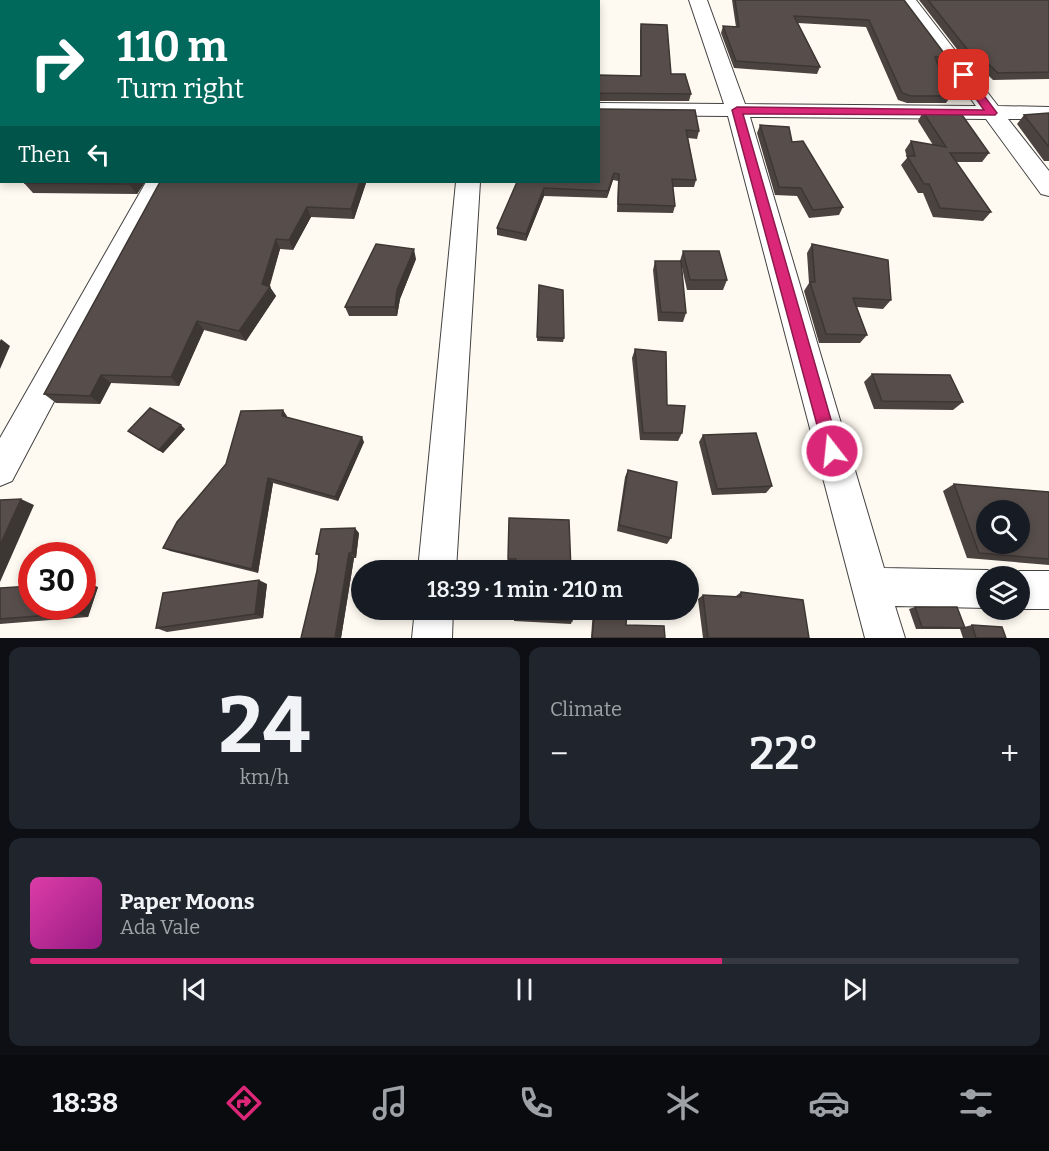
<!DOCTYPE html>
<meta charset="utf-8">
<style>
:root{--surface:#171b24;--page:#20242c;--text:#f1f3f6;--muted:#9ea1a6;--line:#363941;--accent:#db2777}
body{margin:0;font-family:Bitter,serif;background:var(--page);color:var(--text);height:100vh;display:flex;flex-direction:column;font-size:22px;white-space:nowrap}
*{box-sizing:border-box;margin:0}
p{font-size:20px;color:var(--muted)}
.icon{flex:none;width:33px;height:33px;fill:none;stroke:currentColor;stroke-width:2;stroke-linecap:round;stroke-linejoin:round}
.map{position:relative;height:638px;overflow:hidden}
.side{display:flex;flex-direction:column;gap:9px;padding:9px;background:#0d0f14;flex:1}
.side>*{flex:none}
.hud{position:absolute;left:0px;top:0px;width:600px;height:183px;box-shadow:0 3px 9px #0003;background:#00695c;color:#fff;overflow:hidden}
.buttons{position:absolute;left:976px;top:500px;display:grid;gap:12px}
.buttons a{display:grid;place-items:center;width:54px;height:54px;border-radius:50%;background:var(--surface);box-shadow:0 3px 9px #0003;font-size:30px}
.speed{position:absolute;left:18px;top:542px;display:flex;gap:12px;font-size:30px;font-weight:700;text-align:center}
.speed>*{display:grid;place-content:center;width:78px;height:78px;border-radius:50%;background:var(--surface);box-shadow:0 3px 9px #0003;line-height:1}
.speed .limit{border:9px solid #d22;background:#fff;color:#111}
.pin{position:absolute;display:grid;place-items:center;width:51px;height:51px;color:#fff;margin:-26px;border-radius:12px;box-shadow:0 3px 9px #0006}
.me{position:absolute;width:66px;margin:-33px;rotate:344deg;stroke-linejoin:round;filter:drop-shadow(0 0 4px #0008)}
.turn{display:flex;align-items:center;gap:21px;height:126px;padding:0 18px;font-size:27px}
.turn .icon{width:78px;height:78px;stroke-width:2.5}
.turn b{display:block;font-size:42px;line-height:51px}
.then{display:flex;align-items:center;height:57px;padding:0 18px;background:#0003;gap:12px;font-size:22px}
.big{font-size:45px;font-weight:600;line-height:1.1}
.side .widget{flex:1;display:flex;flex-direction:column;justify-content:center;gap:9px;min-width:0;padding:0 21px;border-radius:12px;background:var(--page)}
.side .dial{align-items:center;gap:0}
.dial b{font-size:78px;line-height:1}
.song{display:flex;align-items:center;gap:18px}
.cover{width:72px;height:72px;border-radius:9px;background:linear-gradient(135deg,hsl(320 70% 55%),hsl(310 70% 35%))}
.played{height:6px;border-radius:3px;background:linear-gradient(90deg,var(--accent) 70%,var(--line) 70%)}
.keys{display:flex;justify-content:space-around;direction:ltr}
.heat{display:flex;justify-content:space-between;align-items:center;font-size:33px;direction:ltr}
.side .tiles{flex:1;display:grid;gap:9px;grid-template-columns:1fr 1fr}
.widget:last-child{grid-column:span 2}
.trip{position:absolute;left:351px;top:560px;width:348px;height:60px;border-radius:30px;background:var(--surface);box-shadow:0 3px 9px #0003;font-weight:600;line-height:60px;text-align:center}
.menu{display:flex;height:96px;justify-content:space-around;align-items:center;background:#090b0e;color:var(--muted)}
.menu .icon{width:42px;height:42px}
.menu .current{color:var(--accent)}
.menu b{font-size:27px;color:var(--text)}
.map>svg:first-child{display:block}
</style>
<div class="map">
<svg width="1049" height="638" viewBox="0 0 1049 638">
<rect width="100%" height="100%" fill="#fffaf1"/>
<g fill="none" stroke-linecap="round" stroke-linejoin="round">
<defs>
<path id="minor" d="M475,0H493V2H475Z
M689,0H707L745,104L976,106L898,0H916L998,106L1049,107V119H1008L1049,171V196L1041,194L986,119L750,117L884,568L987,570L1001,576H987V608L895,606L905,638H865L728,116L598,115V103L724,104Z
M0,97H2V110H0Z
M146,182H170L12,481L0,486V438Z
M456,182H480L456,570H418Z
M1020,571H1049V609H1020V576H1008Z
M415,609H453L452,638H412Z"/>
</defs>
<use href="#minor" stroke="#424242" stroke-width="2"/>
<use href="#minor" fill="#fff" fill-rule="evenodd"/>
</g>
<path fill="#4b4340" d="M732,0H904L947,57L943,64H938L951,96L946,103H907L898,100L866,27L798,23L820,67L817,74L734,68L721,33L723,26L736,27Z
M919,0H1049V79L993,80L980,67L970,66Z
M641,24L671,74L691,94L689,101H598V75L640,76V31Z
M598,109L699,131L697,139L688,138L696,180L694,187H673L675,206L673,213L617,212L618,181L613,180L607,198L544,196L526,241L497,235V228Z
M923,112L989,153L982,162H956L991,212L983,221L933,217L923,193H918L901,165L907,158L905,150L911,141L933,145L918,121Z
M1049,113V161H1044L1017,124L1024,115Z
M760,125L792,142L843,207L839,215L809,218L797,196L775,195L757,133Z
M145,182L137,194L33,193L24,183Z
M160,182H366V183L354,219L311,217L293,250L280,249L269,286L276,296L246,341L204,330L179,386L111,383L100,404L56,403L44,394Z
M812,244L891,300L883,309L857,307L867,335L860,343H819L804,291L809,283L807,253Z
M683,251L727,280L723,290H687L681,263L686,313L683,322L658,321L653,270L655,261H680Z
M416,259L400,299L397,316H349L345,307Z
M539,285L564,338L563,342L537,341Z
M635,349L682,433L678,441L640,440L632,358Z
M872,374L963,402L953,410L874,409L864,382Z
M287,416V418L364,442L338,501L273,483L258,573L170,551L163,548Z
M185,429L163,453L128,431Z
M703,435L772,486L766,493L712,495L699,442Z
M628,470L671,538L667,544L617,531L625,477Z
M954,484L1049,492V565L967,558L943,491Z
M569,520L516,563H508V559Z
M359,533L356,558H354L341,638H301L317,571L319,556L316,554Z
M267,584L263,618L167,632L156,628Z
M98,587L88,617L0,624V588Z
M741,592L809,638H703L698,599L703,595L736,597V596Z
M915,607L964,627L972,625L1006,638H963L960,629H916L909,609Z
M514,609L572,621L571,624L514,621Z
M593,609H612L626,625L665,638H591Z"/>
<path fill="#3d3734" d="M56,0H71L69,2H54Z
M614,173L613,180L607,198L608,191Z
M131,182H145L137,194L129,184Z
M360,182H366V183L354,219L351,209Z
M544,188V196L526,241V234Z
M307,207L311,217L293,250L289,240Z
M276,239L280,249L269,289L270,287L276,296L246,341L239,331L262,284Z
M414,249L416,259L400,299L397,316L395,307L397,290Z
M197,321L204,330L179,386L171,377Z
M1,339L10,346L0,369V341Z
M101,375L111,383L100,404L90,396Z
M283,410L287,416L286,422L282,416Z
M181,425L185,429L163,453L159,450Z
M362,437L364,442L338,501L335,497Z
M268,478L273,483L258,573L252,569Z
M21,499L34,505L0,582V545Z
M355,528L359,533L356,558L352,553Z
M349,553L354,558L341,638H335Z
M259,580L267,584L263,618L255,614Z
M86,582L98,587L88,617L75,613L77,606H82V591Z"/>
<path fill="#574e4b" stroke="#3d3734" stroke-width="1.5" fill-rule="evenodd" d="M0,0H56L54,2H2V72H0Z
M138,0H447V2H136Z
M517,0H573V2H517Z
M735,0H904L947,57H935L951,96H911L902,93L869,20L794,16L820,67L736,61L723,26L739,27Z
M928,0H1049V72L998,73L984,60L975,59Z
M641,24L667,25L671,74H685L691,94L599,93L598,96V75L641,76Z
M598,109L695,110L699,131L686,130L696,180L672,179L675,206L618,204L619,174L614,173L608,191L544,188L526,234L497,228L517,182H598Z
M923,112H960L989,153H950L991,212L940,208L929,184H924L907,156H915L911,141L946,147Z
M1049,113V147L1024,115Z
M760,125L789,127L792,142L803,141L843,207L813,210L801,188L779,187Z
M26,182H131L129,184L24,183Z
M160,182H360L351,209L307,207L289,240L276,239L262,284L270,287L239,331L197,321L171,377L101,375L90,396L44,394Z
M376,244L414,249L397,290L395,307H345Z
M812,244L888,260L891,300L853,298L867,335L826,334L810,282H815Z
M683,251H719L727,280H690Z
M655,261H681L686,313L661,312Z
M539,285L563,290L564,338L537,337Z
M635,349L666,352L667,405L685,406L682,433H643Z
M872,374L950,375L963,402L882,401Z
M150,408L181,425L159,450L128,431Z
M283,410L282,416L362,437L335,497L268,478L252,569L163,548L177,522L226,464L241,411Z
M756,433L772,486L717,489L703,435Z
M628,470L677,482L671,538L619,525Z
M954,484L1049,492V559L979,553ZM987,510H1020V543H987Z
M21,499L0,545V500Z
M509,518L569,520L571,570H516V559H508Z
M355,528L352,553H349L335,638H301L317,571L319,554H316L321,529Z
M259,580L255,614L156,628L163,593Z
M82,582H86L82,591Z
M32,586V606H77L75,613L0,619V588Z
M741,592L803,600L809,638H708L703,595L741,597Z
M915,607H957L965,628L922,627Z
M514,609H572V621L514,618Z
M595,609H612L627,612L626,625L664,626L665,638H592Z
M972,625L1002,627L1006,638H976Z"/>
<path fill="#db2777" stroke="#8e194d" stroke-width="1.5" d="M960,73H967L997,113L995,115L743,114L840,451L837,456L832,459L826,456L824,451L732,110L737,107L984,110L959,75Z"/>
</svg>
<div class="buttons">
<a><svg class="icon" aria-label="search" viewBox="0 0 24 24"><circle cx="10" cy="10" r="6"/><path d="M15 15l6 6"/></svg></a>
<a><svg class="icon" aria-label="layers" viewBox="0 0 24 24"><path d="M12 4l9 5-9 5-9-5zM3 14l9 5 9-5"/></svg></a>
</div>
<div class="speed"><div class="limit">30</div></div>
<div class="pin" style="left:964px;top:75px;background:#d93025"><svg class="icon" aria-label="arrive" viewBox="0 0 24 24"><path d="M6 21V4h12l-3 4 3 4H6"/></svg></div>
<svg class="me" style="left:832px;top:451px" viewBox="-20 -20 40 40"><circle r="17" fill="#db2777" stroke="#fff" stroke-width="3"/><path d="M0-11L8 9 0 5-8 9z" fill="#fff"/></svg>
<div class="trip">18:39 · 1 min · 210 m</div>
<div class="hud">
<div class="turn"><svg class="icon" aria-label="right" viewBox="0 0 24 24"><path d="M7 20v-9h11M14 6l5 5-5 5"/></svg><div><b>110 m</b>Turn right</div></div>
<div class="then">Then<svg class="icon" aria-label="left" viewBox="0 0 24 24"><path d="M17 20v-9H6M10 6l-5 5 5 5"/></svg></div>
</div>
</div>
<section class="side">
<div class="tiles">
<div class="widget dial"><b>24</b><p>km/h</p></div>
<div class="widget"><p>Climate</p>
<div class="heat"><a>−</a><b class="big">22°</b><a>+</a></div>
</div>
<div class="widget">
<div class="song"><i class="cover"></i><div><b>Paper Moons</b><p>Ada Vale</p></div></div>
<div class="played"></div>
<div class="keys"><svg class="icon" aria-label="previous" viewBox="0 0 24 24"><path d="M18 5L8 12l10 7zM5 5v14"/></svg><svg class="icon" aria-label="pause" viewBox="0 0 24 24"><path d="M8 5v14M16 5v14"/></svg><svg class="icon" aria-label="next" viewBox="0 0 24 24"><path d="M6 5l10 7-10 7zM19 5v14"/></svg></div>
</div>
</div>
</section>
<nav class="menu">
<b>18:38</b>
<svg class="icon current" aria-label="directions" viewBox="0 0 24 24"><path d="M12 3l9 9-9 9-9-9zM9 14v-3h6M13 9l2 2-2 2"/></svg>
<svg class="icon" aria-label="music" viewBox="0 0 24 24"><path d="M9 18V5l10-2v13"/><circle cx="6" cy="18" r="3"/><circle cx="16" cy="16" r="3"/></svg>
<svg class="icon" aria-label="phone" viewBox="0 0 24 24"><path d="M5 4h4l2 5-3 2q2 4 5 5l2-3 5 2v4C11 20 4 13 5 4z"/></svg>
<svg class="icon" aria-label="climate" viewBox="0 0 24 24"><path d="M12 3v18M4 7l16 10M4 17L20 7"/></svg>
<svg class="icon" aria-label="car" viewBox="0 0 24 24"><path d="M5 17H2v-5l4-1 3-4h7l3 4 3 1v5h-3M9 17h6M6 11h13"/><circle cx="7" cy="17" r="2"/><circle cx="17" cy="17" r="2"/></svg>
<svg class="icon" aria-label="filters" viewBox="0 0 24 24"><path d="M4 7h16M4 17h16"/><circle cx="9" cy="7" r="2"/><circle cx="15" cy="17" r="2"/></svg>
</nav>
